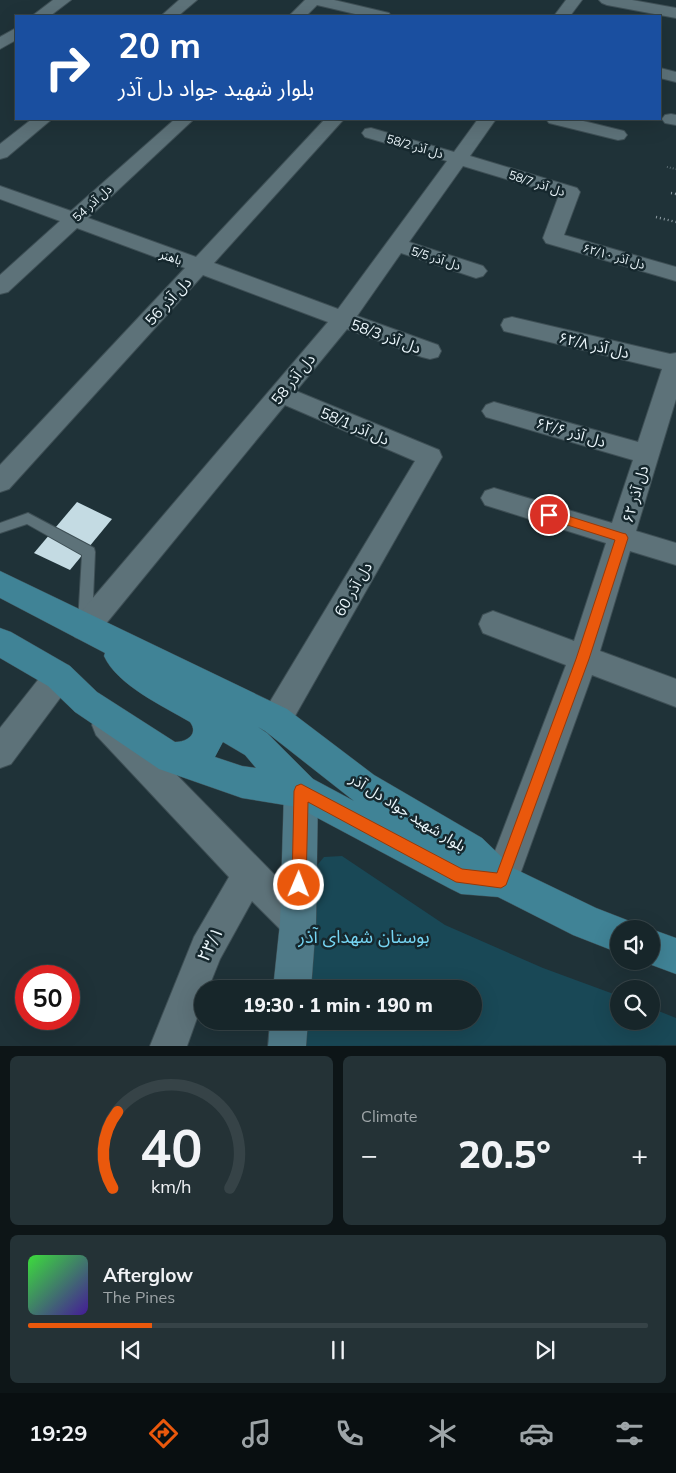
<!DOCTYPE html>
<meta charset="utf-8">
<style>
:root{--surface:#17262a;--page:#243236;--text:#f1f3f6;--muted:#9ea5a8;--line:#364347;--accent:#ea580c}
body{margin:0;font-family:Mulish,"Noto Sans Arabic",sans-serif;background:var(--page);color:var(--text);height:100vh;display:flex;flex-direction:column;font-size:19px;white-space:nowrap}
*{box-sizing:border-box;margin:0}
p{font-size:16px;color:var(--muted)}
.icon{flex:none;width:28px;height:28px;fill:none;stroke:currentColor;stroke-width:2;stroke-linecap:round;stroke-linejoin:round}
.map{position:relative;height:1046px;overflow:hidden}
.sheet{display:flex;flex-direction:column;gap:10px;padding:10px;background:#0d1517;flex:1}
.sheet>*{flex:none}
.hud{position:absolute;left:15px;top:15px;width:646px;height:105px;border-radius:0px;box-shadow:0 5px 20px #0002,0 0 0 1px var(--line);background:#1a4fa0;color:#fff;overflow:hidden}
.buttons{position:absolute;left:610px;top:920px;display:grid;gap:10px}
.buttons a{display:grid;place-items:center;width:50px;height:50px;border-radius:50%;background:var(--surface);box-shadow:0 5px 20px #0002,0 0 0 1px var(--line);font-size:25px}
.speed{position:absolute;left:15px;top:965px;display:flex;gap:10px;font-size:25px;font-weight:700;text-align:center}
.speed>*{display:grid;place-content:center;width:65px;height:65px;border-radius:50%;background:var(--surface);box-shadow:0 5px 20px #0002,0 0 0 1px var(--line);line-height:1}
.speed .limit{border:8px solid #d22;background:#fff;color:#111}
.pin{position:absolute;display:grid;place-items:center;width:42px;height:42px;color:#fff;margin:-21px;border:2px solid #fff;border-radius:50%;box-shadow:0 1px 5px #0007}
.me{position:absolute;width:55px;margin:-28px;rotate:1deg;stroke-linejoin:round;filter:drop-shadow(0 0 4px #0008)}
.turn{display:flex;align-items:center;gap:18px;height:105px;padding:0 20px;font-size:22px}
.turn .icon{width:65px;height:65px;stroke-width:2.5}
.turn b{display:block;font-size:35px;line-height:42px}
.big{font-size:38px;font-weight:800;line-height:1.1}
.sheet .card{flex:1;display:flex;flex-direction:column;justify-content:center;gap:8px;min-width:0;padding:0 18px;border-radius:8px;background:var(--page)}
.sheet .dial{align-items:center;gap:0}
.dial svg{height:130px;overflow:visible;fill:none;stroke:var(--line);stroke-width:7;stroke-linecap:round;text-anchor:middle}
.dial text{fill:var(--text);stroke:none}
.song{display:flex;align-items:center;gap:15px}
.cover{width:60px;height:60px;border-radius:8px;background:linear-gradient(135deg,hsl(120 70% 55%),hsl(260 70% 35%))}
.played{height:5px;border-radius:2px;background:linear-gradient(90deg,var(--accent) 20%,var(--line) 20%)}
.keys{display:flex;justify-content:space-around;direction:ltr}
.heat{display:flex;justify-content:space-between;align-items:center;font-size:28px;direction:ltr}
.sheet .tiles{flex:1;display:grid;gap:10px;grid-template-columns:1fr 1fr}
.card:last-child{grid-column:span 2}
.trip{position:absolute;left:194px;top:980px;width:288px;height:50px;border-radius:25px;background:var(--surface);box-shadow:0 5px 20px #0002,0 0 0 1px var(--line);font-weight:800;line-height:50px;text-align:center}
.tab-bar{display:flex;height:80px;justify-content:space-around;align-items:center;background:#090f11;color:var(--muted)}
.tab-bar .icon{width:35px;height:35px}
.tab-bar .on{color:var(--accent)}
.tab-bar b{font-size:22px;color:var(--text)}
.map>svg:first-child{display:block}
</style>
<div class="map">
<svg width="676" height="1046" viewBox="0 0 676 1046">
<rect width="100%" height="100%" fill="#1f3238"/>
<path fill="#194856" d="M342,856L445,925L543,968L619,996V1021H651V1008L676,1018V1045L305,1046L307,1021H472V989H308L314,869L324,857Z"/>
<path fill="#c4dbe3" d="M77,502L112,519L70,570L34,553Z"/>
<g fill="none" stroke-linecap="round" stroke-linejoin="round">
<defs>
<path id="service" d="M28,513L94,548L95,552L92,623L90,627L85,629L80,627L78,623L82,555L27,524L0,533V523Z"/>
<path id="minor" d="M53,0H71L50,16H32Z
M179,0H197L178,16H161Z
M305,0H334L389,13L391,16H364L317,5L306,16H289Z
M566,0H582L570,16H554Z
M599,0H632L676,8V18L607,5L602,3Z
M16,28V40L0,49V37Z
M660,68L676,72V82L660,78Z
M671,114L676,115V125L665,123L662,119L665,115Z
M32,119H52L7,157L0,159V144Z
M175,119H194L88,218L196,257L325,119H344L214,263L338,309L447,161L365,137L362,133L365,129L371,128L454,152L478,119H496L470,156L577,188L580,192L564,235L676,267V281L546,243L543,238L559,195L463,166L409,242L483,266L487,271L483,276L476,278L401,253L357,316L438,345L441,351L438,357L430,359L422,357L347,329L296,391L439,450L442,457L287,730L276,734L265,730L261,720L265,710L415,461L285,405L95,637L85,641L75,637L71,628L75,619L328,322L203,275L9,489L0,492V465L185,268L77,228L8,292L0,294V275L60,221L0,199V186L71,211Z
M546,119H575L624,131L627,135L624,139L618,140L549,123Z
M512,317L670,354L676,353V399L636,531L676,543V565L630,551L600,651L676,679V707L592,675L518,880L513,892L501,897L489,892L484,880L566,665L483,633L479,624L483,615L493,611L574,641L606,543L485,505L481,498L485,491L494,488L612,523L633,460L486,417L482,411L486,405L494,402L638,442L662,369L504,331L501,325L504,319Z
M59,662L69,666L74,676L69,686L11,764L0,768V728L49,666Z
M107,710L118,715L310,911L315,923L310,935L298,940L286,935L252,901L220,959L208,989H202V1004L187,1046H150L194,937L229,877L96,735L92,725L96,715Z"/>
<path id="secondary" d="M301,774L313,779L318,791L316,923L311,989H273L280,923L284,791L289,779Z
M270,1021H308L306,1046H268Z"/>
<path id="primary" d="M0,571L287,709L374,775L482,838L513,868L596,908L632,922L635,929H619V953L573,935L498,897L461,894L449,888L297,807L242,798L159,769L75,712L48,686L0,658V628L11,632L70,666L97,692L175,742C187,742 199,734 190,722C163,706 117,685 104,656L105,653L0,598ZM258,727L265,731L354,801L313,779L267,733ZM223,742L245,755L256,768L242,766L215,757Z
M651,929L676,938V974L641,961H651Z"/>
</defs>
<use href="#service" stroke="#3e4f55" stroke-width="2"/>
<use href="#minor" stroke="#3e4f55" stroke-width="2"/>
<use href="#secondary" stroke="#3e4f55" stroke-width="1"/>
<use href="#primary" stroke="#3e4f55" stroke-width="1"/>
<path stroke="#8f9da3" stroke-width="2" stroke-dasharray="0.5 2.5" stroke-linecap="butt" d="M667,167L676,169"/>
<path stroke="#8f9da3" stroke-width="2.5" stroke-dasharray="1 3" stroke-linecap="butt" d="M671,193L676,194
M656,217L676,222"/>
<use href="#service" fill="#5d7279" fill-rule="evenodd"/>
<use href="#minor" fill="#5d7279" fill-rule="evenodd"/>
<use href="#secondary" fill="#4f7a88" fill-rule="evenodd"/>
<use href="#primary" fill="#408396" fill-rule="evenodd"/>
</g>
<path fill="#ea580c" stroke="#983908" d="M549,510L622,533L626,534L628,538L589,659L506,885L501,888L456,882L308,802L306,885L304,890L299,892L294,890L292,885L294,791L296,786L301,784L462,869L497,873L576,659L615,540L545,518L543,515Z"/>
<g text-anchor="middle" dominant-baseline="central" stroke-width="5" stroke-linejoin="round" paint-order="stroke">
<g font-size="12" fill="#ebf6fb" stroke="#16282e">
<text transform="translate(415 146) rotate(16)">دل آذر 58/2</text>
<text transform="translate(537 183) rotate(18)">دل آذر 58/7</text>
<text transform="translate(92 203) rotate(-42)">دل آذر 54</text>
<text transform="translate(614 256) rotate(16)">دل آذر ۶۲/۱۰</text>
<text transform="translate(171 257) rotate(20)">باهنر</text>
<text transform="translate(436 258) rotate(18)">دل آذر 5/5</text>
</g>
<g font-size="15" fill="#ebf6fb" stroke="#16282e">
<text transform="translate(168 301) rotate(-47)">دل آذر 56</text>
<text transform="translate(386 336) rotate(20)">دل آذر 58/3</text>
<text transform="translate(594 345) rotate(13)">دل آذر ۶۲/۸</text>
<text transform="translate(293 379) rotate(-51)">دل آذر 58</text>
<text transform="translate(355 426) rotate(23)">دل آذر 58/1</text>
<text transform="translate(571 432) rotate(16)">دل آذر ۶۲/۶</text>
<text transform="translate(635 494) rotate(-74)">دل آذر ۶۲</text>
<text transform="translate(353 589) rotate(-60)">دل آذر 60</text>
<text transform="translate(408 812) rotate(32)">بلوار شهید جواد دل آذر</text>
</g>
<g font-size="18" fill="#76d5f3" stroke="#16282e">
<text x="364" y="936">بوستان شهدای آذر</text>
</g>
<g font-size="18" fill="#ebf6fb" stroke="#16282e">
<text transform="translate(210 944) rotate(-63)">۲۳/۱</text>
</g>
</g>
</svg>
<div class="buttons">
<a><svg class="icon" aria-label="sound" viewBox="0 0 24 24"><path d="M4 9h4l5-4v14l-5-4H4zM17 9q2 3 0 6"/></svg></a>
<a><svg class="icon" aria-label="search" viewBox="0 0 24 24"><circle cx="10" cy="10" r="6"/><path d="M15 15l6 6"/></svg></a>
</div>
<div class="speed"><div class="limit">50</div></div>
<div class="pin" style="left:549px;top:515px;background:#d93025"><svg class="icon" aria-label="arrive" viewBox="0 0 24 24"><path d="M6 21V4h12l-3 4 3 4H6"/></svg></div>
<svg class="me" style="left:299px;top:885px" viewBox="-20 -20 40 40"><circle r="17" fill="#ea580c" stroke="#fff" stroke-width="3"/><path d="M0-11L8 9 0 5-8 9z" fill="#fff"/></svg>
<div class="trip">19:30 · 1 min · 190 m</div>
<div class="hud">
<div class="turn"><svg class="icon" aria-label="right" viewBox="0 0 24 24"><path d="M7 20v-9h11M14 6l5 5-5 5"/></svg><div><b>20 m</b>بلوار شهید جواد دل آذر</div></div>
</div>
</div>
<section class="sheet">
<div class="tiles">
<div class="card dial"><svg viewBox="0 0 100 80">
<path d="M14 69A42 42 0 1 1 86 69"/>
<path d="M14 69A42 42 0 0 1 17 22" stroke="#ea580c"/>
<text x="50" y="56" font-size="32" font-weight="700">40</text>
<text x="50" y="72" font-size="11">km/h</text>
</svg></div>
<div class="card"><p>Climate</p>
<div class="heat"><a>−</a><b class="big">20.5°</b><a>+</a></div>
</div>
<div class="card">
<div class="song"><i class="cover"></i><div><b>Afterglow</b><p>The Pines</p></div></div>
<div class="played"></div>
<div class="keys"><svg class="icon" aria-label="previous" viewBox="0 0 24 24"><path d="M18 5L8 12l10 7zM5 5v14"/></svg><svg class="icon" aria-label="pause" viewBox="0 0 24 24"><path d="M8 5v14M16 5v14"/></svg><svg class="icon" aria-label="next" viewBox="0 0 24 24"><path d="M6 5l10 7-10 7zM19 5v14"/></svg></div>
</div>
</div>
</section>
<nav class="tab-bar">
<b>19:29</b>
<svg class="icon on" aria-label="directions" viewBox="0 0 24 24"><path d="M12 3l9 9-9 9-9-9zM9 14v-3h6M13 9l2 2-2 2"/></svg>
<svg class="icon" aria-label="music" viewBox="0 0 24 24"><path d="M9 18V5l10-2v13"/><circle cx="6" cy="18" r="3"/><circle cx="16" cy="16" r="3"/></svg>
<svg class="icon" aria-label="phone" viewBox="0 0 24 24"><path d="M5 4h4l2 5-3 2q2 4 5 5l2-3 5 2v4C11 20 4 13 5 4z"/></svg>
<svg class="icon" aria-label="climate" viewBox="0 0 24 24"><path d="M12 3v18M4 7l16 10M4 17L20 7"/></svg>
<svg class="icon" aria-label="car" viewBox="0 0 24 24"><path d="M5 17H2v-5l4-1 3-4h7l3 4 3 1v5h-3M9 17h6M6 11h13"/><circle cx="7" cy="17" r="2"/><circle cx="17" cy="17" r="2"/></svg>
<svg class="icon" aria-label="filters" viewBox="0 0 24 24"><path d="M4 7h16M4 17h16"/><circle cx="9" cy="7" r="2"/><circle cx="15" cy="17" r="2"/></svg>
</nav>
